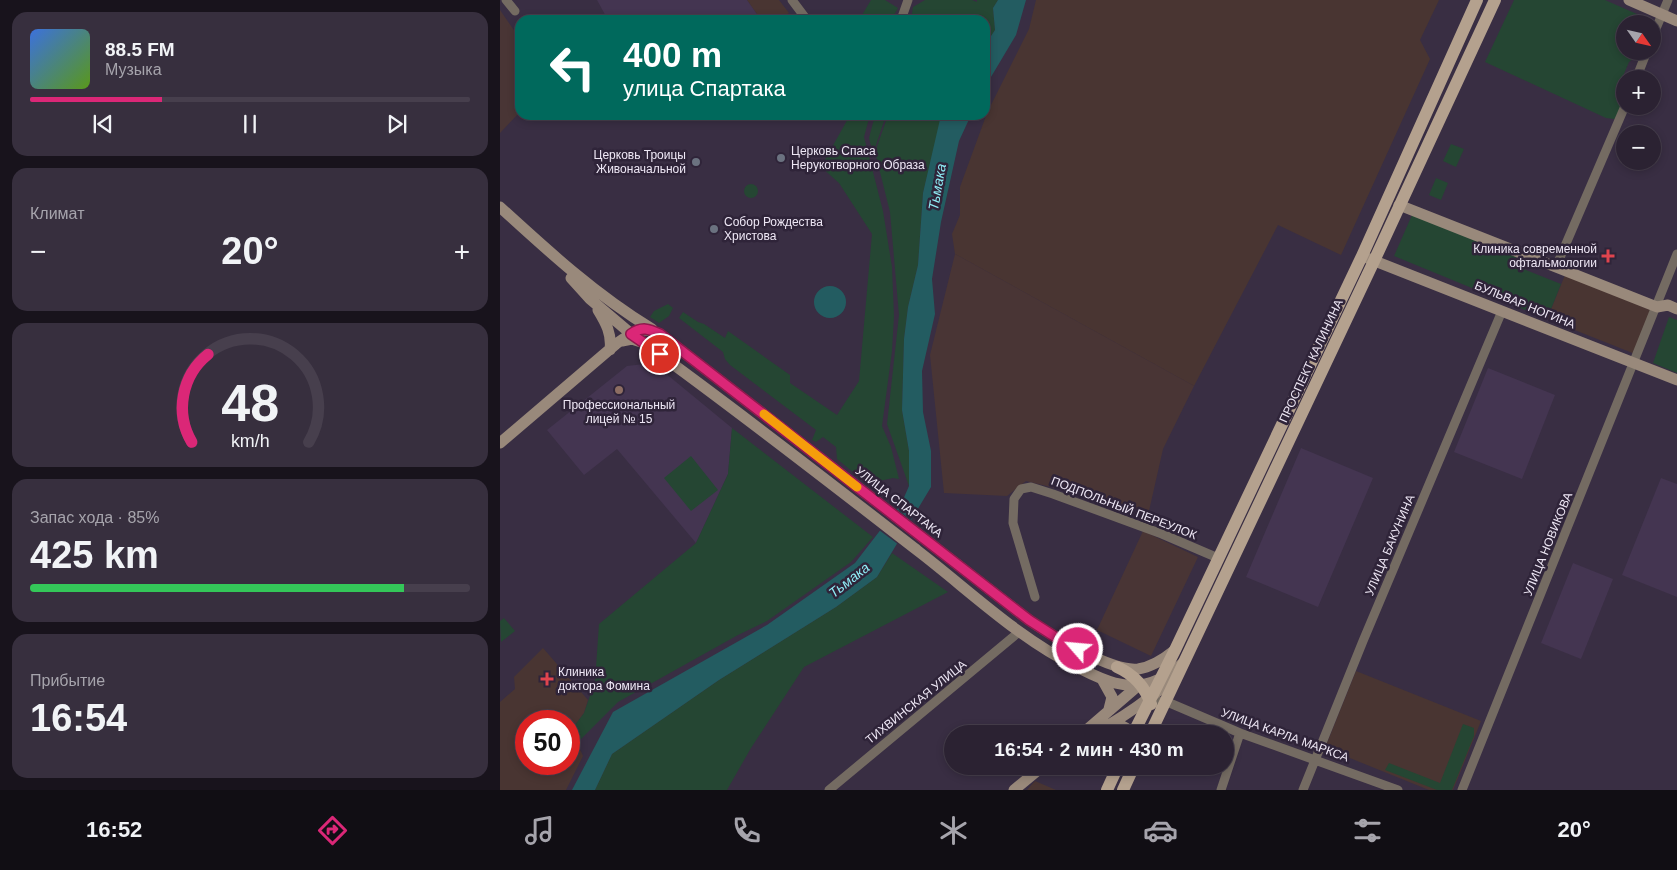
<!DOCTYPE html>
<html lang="ru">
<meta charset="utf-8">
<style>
:root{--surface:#2b2232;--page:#372f3e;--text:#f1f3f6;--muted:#a6a4ac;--line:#473f4d;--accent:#db2777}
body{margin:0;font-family:Arial,sans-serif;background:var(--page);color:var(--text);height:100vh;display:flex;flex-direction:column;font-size:19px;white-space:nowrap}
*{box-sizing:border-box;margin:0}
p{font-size:16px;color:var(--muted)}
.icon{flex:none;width:28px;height:28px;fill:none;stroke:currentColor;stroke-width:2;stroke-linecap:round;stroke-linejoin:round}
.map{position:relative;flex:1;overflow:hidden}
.details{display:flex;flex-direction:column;gap:12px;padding:12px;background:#18131c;width:500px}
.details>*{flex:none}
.guide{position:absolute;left:15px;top:15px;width:475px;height:105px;border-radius:15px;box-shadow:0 2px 8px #0003,0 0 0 1px var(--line);background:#00695c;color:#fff;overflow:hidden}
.needle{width:32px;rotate:124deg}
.fabs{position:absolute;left:1116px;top:15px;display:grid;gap:10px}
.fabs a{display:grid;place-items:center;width:45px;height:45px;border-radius:50%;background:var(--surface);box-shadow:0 2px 8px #0003,0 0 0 1px var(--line);font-size:25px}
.speed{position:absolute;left:15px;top:710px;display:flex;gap:10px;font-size:25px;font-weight:700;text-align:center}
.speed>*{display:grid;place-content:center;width:65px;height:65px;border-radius:50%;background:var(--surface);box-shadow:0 2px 8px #0003,0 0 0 1px var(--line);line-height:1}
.speed .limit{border:8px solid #d22;background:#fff;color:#111}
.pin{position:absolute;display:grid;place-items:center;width:42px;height:42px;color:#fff;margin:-21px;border:2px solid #fff;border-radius:50%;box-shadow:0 1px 5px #0007}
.me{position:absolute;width:55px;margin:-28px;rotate:297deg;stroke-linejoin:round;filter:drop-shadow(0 0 4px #0008)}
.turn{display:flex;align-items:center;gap:18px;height:105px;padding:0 25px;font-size:22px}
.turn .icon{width:65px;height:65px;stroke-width:2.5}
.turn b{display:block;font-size:35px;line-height:42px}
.big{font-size:38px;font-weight:800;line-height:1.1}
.details .tile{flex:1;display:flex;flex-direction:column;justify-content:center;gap:8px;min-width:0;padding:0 18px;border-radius:15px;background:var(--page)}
.details .dial{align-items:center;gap:0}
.dial svg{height:130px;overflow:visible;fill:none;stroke:var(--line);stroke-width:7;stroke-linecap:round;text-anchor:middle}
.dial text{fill:var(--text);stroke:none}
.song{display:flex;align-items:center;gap:15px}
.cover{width:60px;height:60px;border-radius:8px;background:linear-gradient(135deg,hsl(220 70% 55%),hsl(90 70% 35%))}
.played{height:5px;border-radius:2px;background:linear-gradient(90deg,var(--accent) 30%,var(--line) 30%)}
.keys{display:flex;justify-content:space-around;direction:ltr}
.heat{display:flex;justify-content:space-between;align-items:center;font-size:28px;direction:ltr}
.charge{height:8px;border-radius:4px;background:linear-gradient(90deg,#34c759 85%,var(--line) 0)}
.trip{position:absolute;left:444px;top:725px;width:290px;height:50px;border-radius:25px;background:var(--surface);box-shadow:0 2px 8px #0003,0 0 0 1px var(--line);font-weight:800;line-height:50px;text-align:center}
.dock{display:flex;height:80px;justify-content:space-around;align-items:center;background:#110e14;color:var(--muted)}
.dock .icon{width:35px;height:35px}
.dock .current{color:var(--accent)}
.dock b{font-size:22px;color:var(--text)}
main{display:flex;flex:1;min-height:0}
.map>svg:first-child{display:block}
</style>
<main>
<section class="details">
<div class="tile">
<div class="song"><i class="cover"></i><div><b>88.5 FM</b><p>Музыка</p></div></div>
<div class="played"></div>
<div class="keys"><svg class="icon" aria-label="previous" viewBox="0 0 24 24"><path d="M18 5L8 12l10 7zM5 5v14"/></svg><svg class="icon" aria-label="pause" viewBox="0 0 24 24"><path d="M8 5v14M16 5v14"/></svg><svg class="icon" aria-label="next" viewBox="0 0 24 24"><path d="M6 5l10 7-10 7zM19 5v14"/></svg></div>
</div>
<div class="tile"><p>Климат</p>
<div class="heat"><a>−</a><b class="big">20°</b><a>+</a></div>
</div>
<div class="tile dial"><svg viewBox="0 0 100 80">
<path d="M14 69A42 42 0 1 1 86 69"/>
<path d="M14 69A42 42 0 0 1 24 15" stroke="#db2777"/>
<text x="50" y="56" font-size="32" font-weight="700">48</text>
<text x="50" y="72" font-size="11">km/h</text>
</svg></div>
<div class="tile"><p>Запас хода · 85%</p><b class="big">425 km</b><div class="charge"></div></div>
<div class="tile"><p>Прибытие</p><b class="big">16:54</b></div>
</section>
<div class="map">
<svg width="1177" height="790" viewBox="0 0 1177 790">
<rect width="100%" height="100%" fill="#392e43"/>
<path fill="#493532" d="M247,0H279L289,13L278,20H261Z
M536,0H939L920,40L930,59L841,255L778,225L694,386L455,254L452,234L460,215V187L487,113L529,29Z
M1065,275L1153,311L1135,354L1047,319Z
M43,648L88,700L84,713L69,733V721H26V764H69V733L77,743L83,756L66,790H0V702L15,689L14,677Z
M856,671L981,721L953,790H929L825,748Z
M535,781L556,790H527Z"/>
<path fill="#493535" d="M0,10L20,39V112L0,133Z
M455,254L694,386L663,449L649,511L526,481L507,496L444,493L430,355Z
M643,531L698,557L651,656L597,630Z"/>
<path fill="#443551" d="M97,0H247L261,20H108Z
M153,363L232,428L228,474L196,543L117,449L84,475L47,430L127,366Z
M988,368L1055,395L1022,479L954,452Z
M801,448L873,478L818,607L746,577Z
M1161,478L1177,484V597L1122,575Z
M1073,563L1113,579L1081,659L1041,643Z"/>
<path fill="#254633" d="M371,0H385L398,8L391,20H359Z
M425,0H472L477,2V0H498L493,8L495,30L485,45V20H411L413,7Z
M1014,0H1105L1155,22L1153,27L1152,24H1125V51H1142L1129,62L1115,95C1121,104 1123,113 1114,119L1106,118L985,62Z
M350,115H370L364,137L383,211L392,267L394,316L392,351L382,426L391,447L399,479L393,478L375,482L370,475L362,471L354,473L337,459L336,447L323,437L316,442L312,440L316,430L230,365L225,359L223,352L179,318L183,312L198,322L204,324L225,338L228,331L290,375V383L337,415L359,381L372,234L339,183L321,167Z
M375,115H386L373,154L369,138Z
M388,115H442L423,193L418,265L408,307L404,339L402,410L409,451V486L387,424L399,315L390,212L375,152Z
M951,144L964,149L956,167L943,161Z
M936,178L948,183L941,200L929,195Z
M244 191a7 7 0 1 1 14 0a7 7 0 1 1-14 0Z
M912,215L1016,257L1013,265L1061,284L1047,319L894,256Z
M168,304L173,308L169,316L159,323L150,317L154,311Z
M1169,317L1177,320V373L1153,363Z
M232,428L373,537L351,562L267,621L238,635L118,702L77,743L69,733L84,713L95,681L99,624L196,543L228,474Z
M191,456L218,490L191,511L164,478Z
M392,553L448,592L304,667L251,748L227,790H95L112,754L219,680L336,607L377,577Z
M4,618L15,631L1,642L0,621Z
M963,724L974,728V736L952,790H937L885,770L889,763L940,783Z"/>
<path fill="#235c61" d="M498,0H526L516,35L485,87V45L495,30L493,8Z
M441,115H471L459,141L441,222L432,279L435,314L422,371L423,412L431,451V487L377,577L336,607L219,680L112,754L95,790H72L113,712L267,625L355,563L402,502L409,486V451L402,410L404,339L408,307L418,265L423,193Z
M314 302a16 16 0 1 1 32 0a16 16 0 1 1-32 0Z"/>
<path fill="#392e43" d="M395,508L413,521L399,545L379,530Z"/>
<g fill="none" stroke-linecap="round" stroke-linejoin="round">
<path stroke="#746b62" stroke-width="9" d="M6,0L15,11
M292,0L307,20
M401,20L408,0
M1152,38L1168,0
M1136,79L1147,51
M1056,267L1125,106
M535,597L513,523L514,499L521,489L531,487L553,494L662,534L718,558
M647,706L655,702L665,701L740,733L898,790
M329,790L519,632
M721,790L740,733
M803,790L863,641L1002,311
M962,790L1177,254"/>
<path stroke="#99897b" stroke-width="11" d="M1129,0L1177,21
M899,205L1157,307L1168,305L1177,309
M0,207C48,251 96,295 152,329
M867,258L1177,380
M71,278L90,299L136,338
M98,310C106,323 112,334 110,350
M122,341L132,339L144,343C237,410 328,481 418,551C470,591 518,638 577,667C589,673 602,680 615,683C641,690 665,680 684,662
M0,443L116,344C134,332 139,325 160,334L529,620C551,635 611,672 638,669C652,667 664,659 675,650
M602,679L612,697L609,709
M615,722L626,728L629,734
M582,734L640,684
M593,734C613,723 632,711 650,697C659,691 668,685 675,677
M514,790L543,766"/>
<path stroke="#b4a18e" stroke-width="12" d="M617,667C633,674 645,687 651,704
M633,734L675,650L862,256L977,0
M650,734L874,261L995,0
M607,790L618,766
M623,790L634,766"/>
</g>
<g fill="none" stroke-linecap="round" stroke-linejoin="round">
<defs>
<path id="route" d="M160,354L131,334C142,326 149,329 160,334L529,620L557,638L578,649"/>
</defs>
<use href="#route" stroke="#8e194d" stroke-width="12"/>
<use href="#route" stroke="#db2777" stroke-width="9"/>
<path stroke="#f59e0b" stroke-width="9" d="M264,414L357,487"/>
</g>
<g fill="#6b7280" stroke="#2f2439" stroke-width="2">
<circle cx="281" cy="158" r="5"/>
<circle cx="196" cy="162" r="5"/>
<circle cx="214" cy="229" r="5"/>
</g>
<g fill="#e0444e" stroke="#2f2439" stroke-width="2">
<path d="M1105.5 248.5h5v5h5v5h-5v5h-5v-5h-5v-5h5z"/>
<path d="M44.5 671.5h5v5h5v5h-5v5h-5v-5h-5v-5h5z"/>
</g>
<circle fill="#8d6e63" stroke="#2f2439" stroke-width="2" cx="119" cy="390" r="5"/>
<g text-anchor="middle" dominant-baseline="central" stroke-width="5" stroke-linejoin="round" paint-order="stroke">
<g font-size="12" fill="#eee7f5" stroke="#2f2439" text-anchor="start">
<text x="291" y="151">Церковь Спаса<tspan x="291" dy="14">Нерукотворного Образа</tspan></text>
<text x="186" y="155" text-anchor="end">Церковь Троицы<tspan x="186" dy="14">Живоначальной</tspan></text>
<text x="224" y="222">Собор Рождества<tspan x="224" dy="14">Христова</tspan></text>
<text x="1097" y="249" text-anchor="end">Клиника современной<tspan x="1097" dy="14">офтальмологии</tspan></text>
<text x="119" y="405" text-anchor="middle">Профессиональный<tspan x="119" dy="14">лицей № 15</tspan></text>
<text x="58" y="672">Клиника<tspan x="58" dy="14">доктора Фомина</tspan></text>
</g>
<g font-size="12" fill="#eee7f5" stroke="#2f2439">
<text transform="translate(1025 305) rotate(22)">БУЛЬВАР НОГИНА</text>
<text transform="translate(811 361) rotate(-65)">ПРОСПЕКТ КАЛИНИНА</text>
<text transform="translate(399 502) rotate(38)">УЛИЦА СПАРТАКА</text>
<text transform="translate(624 508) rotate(21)">ПОДПОЛЬНЫЙ ПЕРЕУЛОК</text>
<text transform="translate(1048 544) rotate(-68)">УЛИЦА НОВИКОВА</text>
<text transform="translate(890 545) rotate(-67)">УЛИЦА БАКУНИНА</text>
<text transform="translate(416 702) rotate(-39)">ТИХВИНСКАЯ УЛИЦА</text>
<text transform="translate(785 735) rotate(20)">УЛИЦА КАРЛА МАРКСА</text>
</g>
<g font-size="14" font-style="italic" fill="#8fecf5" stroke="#2f2439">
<text transform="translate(437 187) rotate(-80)">Тьмака</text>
<text transform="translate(349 580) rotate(-38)">Тьмака</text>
</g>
</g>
</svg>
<div class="fabs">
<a><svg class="needle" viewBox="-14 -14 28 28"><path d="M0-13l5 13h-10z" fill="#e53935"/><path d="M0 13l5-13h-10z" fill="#a6a4ac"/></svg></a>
<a>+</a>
<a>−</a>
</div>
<div class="speed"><div class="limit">50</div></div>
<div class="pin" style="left:160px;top:354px;background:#d93025"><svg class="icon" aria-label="arrive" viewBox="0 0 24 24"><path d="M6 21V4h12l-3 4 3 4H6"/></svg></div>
<svg class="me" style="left:578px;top:649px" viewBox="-20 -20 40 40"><circle r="17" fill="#db2777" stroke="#fff" stroke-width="3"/><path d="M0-11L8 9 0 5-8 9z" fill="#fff"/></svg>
<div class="trip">16:54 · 2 мин · 430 m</div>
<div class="guide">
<div class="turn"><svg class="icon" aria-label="left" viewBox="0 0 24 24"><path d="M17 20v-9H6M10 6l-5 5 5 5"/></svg><div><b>400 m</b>улица Спартака</div></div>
</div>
</div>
</main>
<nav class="dock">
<b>16:52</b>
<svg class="icon current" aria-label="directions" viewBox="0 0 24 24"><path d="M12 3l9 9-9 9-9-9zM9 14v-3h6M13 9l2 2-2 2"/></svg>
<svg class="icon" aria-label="music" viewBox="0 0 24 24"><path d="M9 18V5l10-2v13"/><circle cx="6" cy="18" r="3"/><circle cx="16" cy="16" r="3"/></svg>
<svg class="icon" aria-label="phone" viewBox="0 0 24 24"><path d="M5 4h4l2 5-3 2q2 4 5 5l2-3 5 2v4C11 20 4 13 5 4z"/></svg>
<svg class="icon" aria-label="climate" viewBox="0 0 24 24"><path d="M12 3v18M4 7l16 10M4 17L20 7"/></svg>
<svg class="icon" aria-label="car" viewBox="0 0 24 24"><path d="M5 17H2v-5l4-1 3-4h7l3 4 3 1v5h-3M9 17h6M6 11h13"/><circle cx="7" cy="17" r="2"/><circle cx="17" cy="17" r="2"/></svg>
<svg class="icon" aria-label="filters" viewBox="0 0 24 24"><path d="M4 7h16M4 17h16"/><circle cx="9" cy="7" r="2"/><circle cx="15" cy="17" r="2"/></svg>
<b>20°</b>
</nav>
